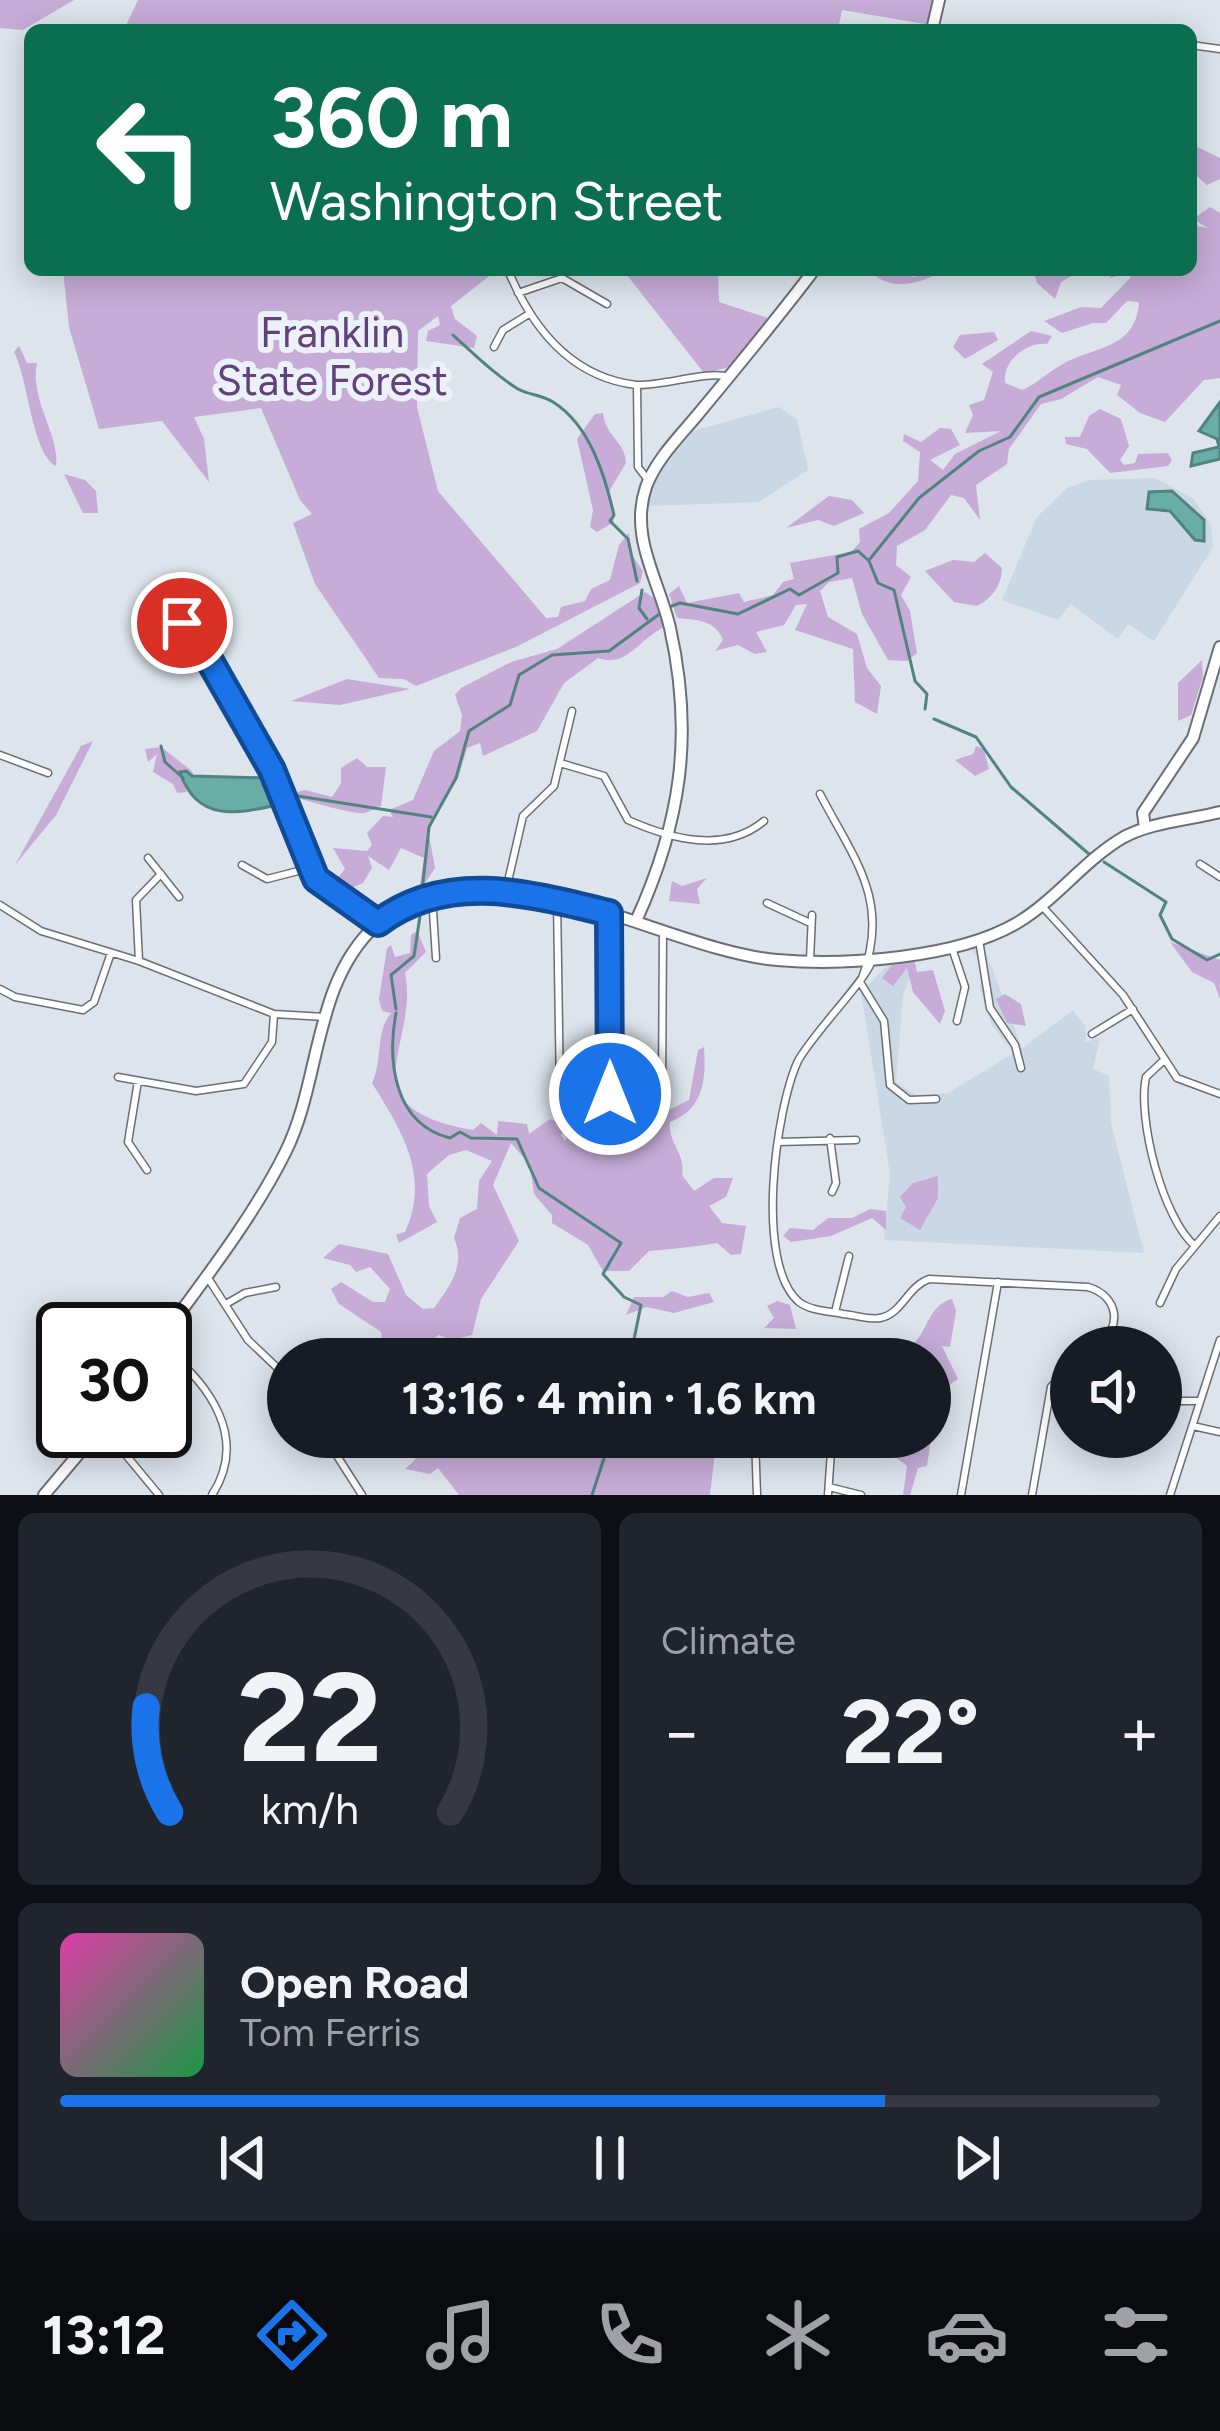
<!DOCTYPE html>
<meta charset="utf-8">
<style>
:root{--surface:#171b24;--page:#20242c;--text:#f1f3f6;--muted:#9ea1a6;--line:#363941;--accent:#1a73e8}
body{margin:0;font-family:Figtree,sans-serif;background:var(--page);color:var(--text);height:100vh;display:flex;flex-direction:column;font-size:45px;white-space:nowrap}
*{box-sizing:border-box;margin:0}
p{font-size:39px;color:var(--muted)}
.icon{flex:none;width:66px;height:66px;fill:none;stroke:currentColor;stroke-width:2;stroke-linecap:round;stroke-linejoin:round}
.map{position:relative;height:1495px;overflow:hidden}
.side{display:flex;flex-direction:column;gap:18px;padding:18px;background:#0d0f14;flex:1}
.side>*{flex:none}
.hud{position:absolute;left:24px;top:24px;width:1173px;height:252px;border-radius:18px;box-shadow:0 6px 30px #0003;background:#0b6e4f;color:#fff;overflow:hidden}
.tools{position:absolute;left:1050px;top:1326px;display:grid;gap:24px}
.tools a{display:grid;place-items:center;width:132px;height:132px;border-radius:50%;background:var(--surface);box-shadow:0 6px 30px #0003;font-size:60px}
.speed{position:absolute;left:36px;top:1302px;display:flex;gap:24px;font-size:60px;font-weight:700;text-align:center}
.speed>*{display:grid;place-content:center;width:156px;height:156px;border-radius:50%;background:var(--surface);box-shadow:0 6px 30px #0003;line-height:1}
.speed .limit{border:6px solid #111;border-radius:18px;background:#fff;color:#111}
.pin{position:absolute;display:grid;place-items:center;width:102px;height:102px;color:#fff;margin:-51px;border:6px solid #fff;border-radius:50%;box-shadow:0 3px 12px #0007}
.me{position:absolute;width:132px;margin:-66px;rotate:0deg;stroke-linejoin:round;filter:drop-shadow(0 0 9px #0008)}
.turn{display:flex;align-items:center;gap:42px;height:252px;padding:0 48px;font-size:54px}
.turn .icon{width:156px;height:156px;stroke-width:2.5}
.turn b{display:block;font-size:84px;line-height:102px}
.big{font-size:90px;font-weight:700;line-height:1.1}
.side .card{flex:1;display:flex;flex-direction:column;justify-content:center;gap:18px;min-width:0;padding:0 42px;border-radius:18px;background:var(--page)}
.side .dial{align-items:center;gap:0}
.dial svg{height:312px;overflow:visible;fill:none;stroke:var(--line);stroke-width:7;stroke-linecap:round;text-anchor:middle}
.dial text{fill:var(--text);stroke:none}
.song{display:flex;align-items:center;gap:36px}
.cover{width:144px;height:144px;border-radius:18px;background:linear-gradient(135deg,hsl(320 70% 55%),hsl(140 70% 35%))}
.played{height:12px;border-radius:6px;background:linear-gradient(90deg,var(--accent) 75%,var(--line) 75%)}
.keys{display:flex;justify-content:space-around;direction:ltr}
.heat{display:flex;justify-content:space-between;align-items:center;font-size:66px;direction:ltr}
.side .tiles{flex:1;display:grid;gap:18px;grid-template-columns:1fr 1fr}
.card:last-child{grid-column:span 2}
.trip{position:absolute;left:267px;top:1338px;width:684px;height:120px;border-radius:60px;background:var(--surface);box-shadow:0 6px 30px #0003;font-weight:700;line-height:120px;text-align:center}
.tabs{display:flex;height:192px;justify-content:space-around;align-items:center;background:#090b0e;color:var(--muted)}
.tabs .icon{width:84px;height:84px}
.tabs .current{color:var(--accent)}
.tabs b{font-size:54px;color:var(--text)}
.map>svg:first-child{display:block}
</style>
<div class="map">
<svg width="1220" height="1495" viewBox="0 0 1220 1495">
<rect width="100%" height="100%" fill="#dde4ec"/>
<path fill="#cad7e4" d="M779,407L797,419L808,470L759,502L647,506L653,480L693,431Z
M1155,478L1194,499L1211,525L1213,547L1154,641L1128,624L1118,639L1071,604L1058,620L1002,600L1037,517L1067,488L1090,480Z
M983,944L1022,1048L1073,1010L1086,1027L1085,1042L1100,1038L1093,1069L1109,1076L1111,1123L1144,1253L884,1240L890,1174L861,992L895,958L913,971L903,995L896,1082L918,1097L948,1093L1014,1053L992,1025L980,989L981,960L970,948Z"/>
<path fill="#c6acd7" d="M0,0H74L23,30L0,28Z
M138,0H936L931,25L842,10L838,30H124Z
M1191,144L1220,158V179L1207,185L1191,171Z
M1210,207L1220,213V378L1204,380L1165,422L1140,413L1117,395L1121,385L1098,377L1061,399L1041,404L1009,449L1007,464L976,485L980,520L964,498L951,495L925,530L897,546L896,565L911,577L901,595L910,611L917,653L907,661L888,660L862,614L852,578L829,582L820,591L828,617L857,634L867,668L881,686L877,714L855,702L853,649L795,630L807,604L796,605L784,625L756,632L767,652L755,654L738,645L715,651L723,640C715,619 695,620 677,618L669,594L679,586L687,603L739,593L744,602L773,595L783,582L794,579L790,563L851,552L860,542L859,529L889,513L918,481L920,452L903,441L904,434L921,442L940,428L951,429L960,445L930,460L943,470L955,454L1001,431L965,433L973,415L969,405L984,400L993,372L982,364L1031,331L1052,336L1047,344C1026,342 1002,361 1005,383L1022,390C1037,384 1049,371 1063,364C1094,346 1136,350 1139,302L1127,301L1106,323H1093L1062,333L1044,321L1081,307L1101,308L1131,277L1126,273L1110,278L1112,270H1191L1195,245L1191,225L1208,228L1193,219Z
M63,270H497L451,306L455,319L477,336L474,348L426,341L428,331L440,325L438,316L418,331L417,407L438,491L546,618L558,617L561,607L585,601L591,589L610,580L619,545L629,533L632,555L643,571L640,583L518,646L416,686L404,679L379,678L315,584L293,523L312,514L300,500L261,408L194,417L204,439L209,482L162,421L99,429L69,327Z
M623,270H718L719,302L768,318L734,366L704,373Z
M870,270H902L913,277L943,270C922,284 888,293 870,270Z
M1033,270H1074L1073,275L1061,282L1055,299L1037,283Z
M994,332L998,340L965,359L953,347L960,335Z
M19,346L27,363H37C29,399 60,435 56,466C32,454 28,378 14,352Z
M1100,409L1121,419L1129,446L1120,460L1124,465L1135,463L1138,454L1168,453L1172,460L1168,466L1110,473L1087,449L1066,444L1065,437H1080L1089,416Z
M603,413C605,436 625,441 626,463L608,493L614,522L597,532L590,527L593,510L577,439L595,414Z
M64,474L85,480L96,491L98,513H83Z
M829,496L852,500L864,513L834,526L818,520L786,528Z
M985,553L1002,568C1002,584 992,599 977,606L954,602L925,571L953,560L974,562Z
M645,592L657,600L664,627C638,640 627,668 598,658L564,683L537,731L483,756L480,743L467,748L458,778L428,829L435,868L419,892L424,858L401,848L389,870L368,856L372,868L363,883L342,892L334,882L345,869L333,848L367,851L372,845L367,833L383,816L393,817L389,810L413,800L434,751L460,731L462,715L455,695L461,688L511,662L557,649Z
M1202,660L1203,677L1191,715L1178,721V683Z
M347,679L410,689L340,705L291,701Z
M93,741L56,815L15,865L81,746Z
M976,746L984,749L989,769L975,776L955,760L973,754Z
M161,747L192,771L194,776L180,772L187,792L177,793L173,784L153,772L157,754L148,762L145,749Z
M357,758L367,767H386L381,806C375,807 371,812 364,813C353,815 303,799 286,795L305,790L332,797L341,783V768Z
M707,878L697,889L700,904L669,901L672,881L682,886Z
M417,931L426,952L405,973C420,1045 343,1107 473,1130L481,1123L497,1135L498,1121L527,1124L529,1134L550,1119L565,1126L561,1135L565,1141L578,1122L584,1131L597,1132V1141L630,1145L657,1116L689,1100L698,1050L704,1047C706,1077 705,1109 670,1122C667,1141 686,1154 682,1175L694,1191L714,1178H733L726,1197L709,1206L722,1223L746,1226L741,1254L731,1255L717,1243C693,1247 672,1249 649,1251L629,1271H603L588,1245L552,1223V1215L534,1194L530,1165L511,1143L493,1185L519,1241L481,1299L472,1335L452,1340L439,1335L416,1352L390,1350L383,1346L381,1332L339,1304L331,1289L341,1282L373,1302H385L390,1289L370,1267L356,1272L350,1265L323,1258L339,1244L388,1254L406,1295L423,1309L434,1308C450,1286 466,1265 454,1238L460,1218L477,1209L479,1181L492,1161L466,1150L449,1155L427,1174L429,1206L437,1222L399,1243L396,1235L405,1232C431,1175 401,1130 372,1083C383,1061 375,1032 391,1013L382,1011L379,999L387,948L391,945L395,957L410,953L411,935Z
M1170,942L1220,960V999L1214,983L1192,972Z
M914,959L917,972L933,970L945,1011L940,1024L913,992L907,968L893,986L882,978L896,960Z
M1005,994L1021,1004L1026,1026L1007,1023L996,999Z
M938,1176V1198L920,1230L900,1218L906,1207L900,1197L913,1183Z
M870,1209L886,1211V1230L872,1218L831,1236L791,1242L783,1236L790,1228L813,1230L828,1218H852Z
M672,1291L688,1297L709,1293L714,1302L674,1313L646,1307L626,1315L634,1297H663Z
M952,1299L956,1311L950,1347L942,1346L958,1379L942,1390L933,1359L912,1345C928,1332 928,1305 952,1299Z
M777,1301L790,1305L796,1329L764,1328L774,1318L767,1306Z
M424,1437H647L646,1456L715,1451L710,1495H459L438,1468L430,1474L405,1469L415,1460Z
M904,1437L931,1439L927,1466L918,1468L910,1495H903L907,1466L890,1453L900,1450Z"/>
<path fill="#68aea7" stroke="#52847f" stroke-width="3" d="M1220,402V459L1191,466L1193,453L1219,447L1217,439L1199,431Z
M1172,491L1204,520V541L1195,540L1170,511L1147,509L1149,492Z
M186,771L192,776L269,778L281,804C237,814 197,823 180,772Z"/>
<g fill="none" stroke-linecap="round" stroke-linejoin="round">
<path stroke="#52847f" stroke-width="3" d="M453,335C474,354 494,374 518,389C529,395 543,395 553,402C590,425 605,476 614,515L610,521L628,539L637,581
M870,559L919,498L979,451L1010,437L1039,397L1220,321
M869,561L878,583L894,590L915,681L927,694L925,709
M642,590L639,608L647,619
M934,719L976,737L1011,787L1089,854
M161,746L165,762L183,778
M285,794L431,817
M1104,862L1166,902L1160,915L1172,939L1207,960L1220,954
M422,891L429,827L456,778L469,731L510,705L519,675L552,655L609,651L669,607L680,603L738,614L790,589L799,595L838,573L837,557L858,551L868,560
M396,1009L391,975L414,956L422,903
M396,1013C387,1062 394,1124 450,1138L460,1132L471,1138L517,1139L539,1188L621,1243L603,1274L624,1297L641,1305L630,1359
M592,1495L611,1437"/>
<defs>
<path id="street" d="M1191,45L1220,49
M508,270C532,328 570,377 636,385
M518,293L562,278L607,304
M494,347L503,330L529,314
M648,480L638,467L637,385C663,386 710,370 729,377
M165,603L207,656L258,744L316,879L378,923
M0,755L48,773
M560,763L604,776L628,820C671,839 724,854 764,821
M820,794C855,861 891,901 862,978
M148,858L179,897
M1200,864L1220,877
M242,865L267,879L310,868
M506,890L523,816L554,786L572,711
M432,896L436,958
M557,900L560,1095L662,1093L663,931
M767,903L808,922
M0,905L41,931L139,961L274,1014L325,1017
M1041,905L1123,995L1177,1078L1220,1094
M609,913L610,1094
M979,940L990,1008L1015,1045L1021,1068
M952,948L965,987L957,1021
M872,959C872,974 812,1034 798,1061C776,1108 754,1264 799,1302C811,1311 829,1311 843,1314C855,1315 869,1320 880,1318C902,1314 907,1287 929,1279L1088,1287C1119,1296 1123,1328 1097,1347
M810,960L812,915
M139,961L136,900L161,874
M860,982L884,1021L890,1085L909,1100L936,1099
M0,989L15,997L83,1010L94,1002L111,953
M1092,1034L1133,1009
M1163,1061L1146,1077C1137,1119 1163,1219 1195,1246
M118,1077L196,1091L244,1084L272,1042L274,1014
M138,1081L128,1142L147,1170
M830,1138L836,1183L832,1192
M778,1142L856,1140
M206,1275L248,1340L288,1378
M1160,1303L1176,1269L1220,1216
M226,1304L245,1293L276,1287
M835,1312L849,1256
M165,1349C209,1384 249,1438 212,1495
M1180,1401H1200
M1193,1426L1220,1432
M106,1431L159,1495
M325,1437L362,1495
M755,1437L757,1495
M334,1451L356,1437
M829,1487L861,1495
M828,1495L832,1437
M961,1495L998,1282
M1032,1495L1051,1387L1071,1364
M1170,1495L1220,1340"/>
<path id="secondary" d="M932,30L939,0
M1145,828L1143,813L1193,738L1220,647
M636,921C681,822 694,735 670,628C659,580 629,537 646,487C656,459 681,435 699,413C738,366 777,319 814,270
M165,1333C207,1276 255,1214 286,1151C321,1080 313,983 376,925C483,828 660,950 777,960C846,966 957,958 1017,923C1056,900 1084,860 1124,837C1152,822 1189,820 1220,812
M44,1495L98,1431"/>
</defs>
<use href="#street" stroke="#696f76" stroke-width="9"/>
<use href="#secondary" stroke="#696f76" stroke-width="14"/>
<use href="#street" stroke="#fff" stroke-width="6"/>
<use href="#secondary" stroke="#fff" stroke-width="10"/>
</g>
<g fill="none" stroke-linecap="round" stroke-linejoin="round">
<defs>
<path id="route" d="M182,623L207,656L272,770L316,879L378,923C448,870 531,894 609,913L610,1094"/>
</defs>
<use href="#route" stroke="#114b97" stroke-width="30"/>
<use href="#route" stroke="#1a73e8" stroke-width="21"/>
</g>
<g text-anchor="middle" dominant-baseline="central" stroke-width="12" stroke-linejoin="round" paint-order="stroke">
<g font-size="42" fill="#64407b" stroke="#eaf1f9">
<text x="332" y="332">Franklin<tspan x="332" dy="48">State Forest</tspan></text>
</g>
</g>
</svg>
<div class="tools">
<a><svg class="icon" aria-label="sound" viewBox="0 0 24 24"><path d="M4 9h4l5-4v14l-5-4H4zM17 9q2 3 0 6"/></svg></a>
</div>
<div class="speed"><div class="limit">30</div></div>
<div class="pin" style="left:182px;top:623px;background:#d93025"><svg class="icon" aria-label="arrive" viewBox="0 0 24 24"><path d="M6 21V4h12l-3 4 3 4H6"/></svg></div>
<svg class="me" style="left:610px;top:1094px" viewBox="-20 -20 40 40"><circle r="17" fill="#1a73e8" stroke="#fff" stroke-width="3"/><path d="M0-11L8 9 0 5-8 9z" fill="#fff"/></svg>
<div class="trip">13:16 · 4 min · 1.6 km</div>
<div class="hud">
<div class="turn"><svg class="icon" aria-label="left" viewBox="0 0 24 24"><path d="M17 20v-9H6M10 6l-5 5 5 5"/></svg><div><b>360 m</b>Washington Street</div></div>
</div>
</div>
<section class="side">
<div class="tiles">
<div class="card dial"><svg viewBox="0 0 100 80">
<path d="M14 69A42 42 0 1 1 86 69"/>
<path d="M14 69A42 42 0 0 1 8 42" stroke="#1a73e8"/>
<text x="50" y="56" font-size="32" font-weight="700">22</text>
<text x="50" y="72" font-size="11">km/h</text>
</svg></div>
<div class="card"><p>Climate</p>
<div class="heat"><a>−</a><b class="big">22°</b><a>+</a></div>
</div>
<div class="card">
<div class="song"><i class="cover"></i><div><b>Open Road</b><p>Tom Ferris</p></div></div>
<div class="played"></div>
<div class="keys"><svg class="icon" aria-label="previous" viewBox="0 0 24 24"><path d="M18 5L8 12l10 7zM5 5v14"/></svg><svg class="icon" aria-label="pause" viewBox="0 0 24 24"><path d="M8 5v14M16 5v14"/></svg><svg class="icon" aria-label="next" viewBox="0 0 24 24"><path d="M6 5l10 7-10 7zM19 5v14"/></svg></div>
</div>
</div>
</section>
<nav class="tabs">
<b>13:12</b>
<svg class="icon current" aria-label="directions" viewBox="0 0 24 24"><path d="M12 3l9 9-9 9-9-9zM9 14v-3h6M13 9l2 2-2 2"/></svg>
<svg class="icon" aria-label="music" viewBox="0 0 24 24"><path d="M9 18V5l10-2v13"/><circle cx="6" cy="18" r="3"/><circle cx="16" cy="16" r="3"/></svg>
<svg class="icon" aria-label="phone" viewBox="0 0 24 24"><path d="M5 4h4l2 5-3 2q2 4 5 5l2-3 5 2v4C11 20 4 13 5 4z"/></svg>
<svg class="icon" aria-label="climate" viewBox="0 0 24 24"><path d="M12 3v18M4 7l16 10M4 17L20 7"/></svg>
<svg class="icon" aria-label="car" viewBox="0 0 24 24"><path d="M5 17H2v-5l4-1 3-4h7l3 4 3 1v5h-3M9 17h6M6 11h13"/><circle cx="7" cy="17" r="2"/><circle cx="17" cy="17" r="2"/></svg>
<svg class="icon" aria-label="filters" viewBox="0 0 24 24"><path d="M4 7h16M4 17h16"/><circle cx="9" cy="7" r="2"/><circle cx="15" cy="17" r="2"/></svg>
</nav>
